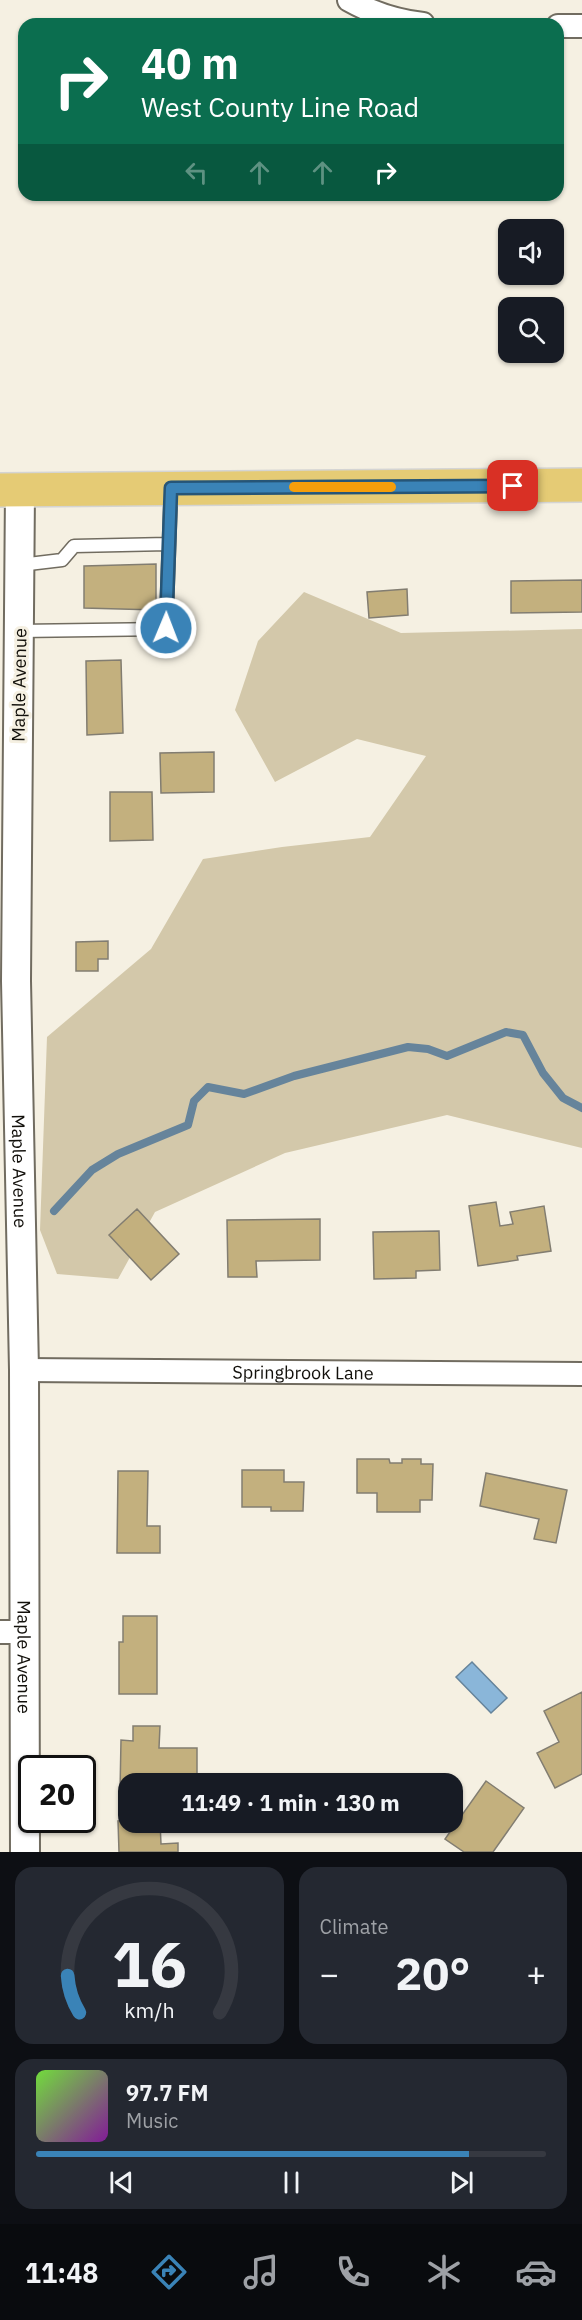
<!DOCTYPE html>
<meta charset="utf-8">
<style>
:root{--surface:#171b24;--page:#242831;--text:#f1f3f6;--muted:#9ea1a6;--line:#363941;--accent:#3a83b7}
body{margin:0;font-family:"IBM Plex Sans",sans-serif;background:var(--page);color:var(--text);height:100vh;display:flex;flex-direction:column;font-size:22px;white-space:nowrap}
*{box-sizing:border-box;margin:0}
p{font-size:20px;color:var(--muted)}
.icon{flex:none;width:33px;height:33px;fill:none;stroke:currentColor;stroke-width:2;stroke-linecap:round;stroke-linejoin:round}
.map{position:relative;height:1852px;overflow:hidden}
.drawer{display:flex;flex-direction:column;gap:15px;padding:15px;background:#0d0f14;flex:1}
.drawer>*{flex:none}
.hud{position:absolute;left:18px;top:18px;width:546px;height:183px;border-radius:18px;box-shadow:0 2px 4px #0004;background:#0b6e4f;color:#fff;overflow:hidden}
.buttons{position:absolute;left:498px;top:219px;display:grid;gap:12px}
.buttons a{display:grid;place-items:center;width:66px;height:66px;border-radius:12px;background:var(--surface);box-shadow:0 2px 4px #0004;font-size:30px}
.speed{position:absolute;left:18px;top:1755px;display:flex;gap:12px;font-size:30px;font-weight:700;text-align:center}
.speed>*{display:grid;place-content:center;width:78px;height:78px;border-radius:50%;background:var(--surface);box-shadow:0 2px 4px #0004;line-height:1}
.speed .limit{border:3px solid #111;border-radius:9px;background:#fff;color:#111}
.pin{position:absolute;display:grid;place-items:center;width:51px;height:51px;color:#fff;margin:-26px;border-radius:12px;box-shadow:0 3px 9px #0006}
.me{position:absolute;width:66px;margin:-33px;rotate:1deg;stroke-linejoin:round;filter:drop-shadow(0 0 4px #0008)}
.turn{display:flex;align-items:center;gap:21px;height:126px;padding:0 24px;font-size:27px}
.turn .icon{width:78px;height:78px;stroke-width:2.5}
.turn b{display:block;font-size:42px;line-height:51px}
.lanes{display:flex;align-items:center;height:57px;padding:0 24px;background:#0003;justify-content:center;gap:30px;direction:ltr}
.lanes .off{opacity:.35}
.big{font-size:45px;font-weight:700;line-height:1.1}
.drawer .tile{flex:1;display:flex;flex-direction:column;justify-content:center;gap:9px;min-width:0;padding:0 21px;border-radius:18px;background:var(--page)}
.drawer .dial{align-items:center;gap:0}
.dial svg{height:156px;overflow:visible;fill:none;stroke:var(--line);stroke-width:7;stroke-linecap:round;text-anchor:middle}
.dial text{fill:var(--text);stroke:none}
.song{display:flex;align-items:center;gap:18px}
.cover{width:72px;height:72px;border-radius:9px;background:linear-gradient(135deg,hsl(100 70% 55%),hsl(290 70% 35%))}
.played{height:6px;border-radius:3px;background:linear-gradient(90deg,var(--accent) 85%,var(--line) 85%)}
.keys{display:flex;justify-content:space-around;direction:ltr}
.heat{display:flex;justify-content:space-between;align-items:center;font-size:33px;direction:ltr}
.drawer .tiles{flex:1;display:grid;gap:15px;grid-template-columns:1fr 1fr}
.tile:last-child{grid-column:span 2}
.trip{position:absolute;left:118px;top:1773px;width:345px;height:60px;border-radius:18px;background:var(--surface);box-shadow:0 2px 4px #0004;font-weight:700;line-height:60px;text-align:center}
.dock{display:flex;height:96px;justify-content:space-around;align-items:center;background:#090b0e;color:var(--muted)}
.dock .icon{width:42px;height:42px}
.dock .active{color:var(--accent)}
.dock b{font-size:27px;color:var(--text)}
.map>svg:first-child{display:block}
</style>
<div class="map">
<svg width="582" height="1852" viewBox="0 0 582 1852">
<rect width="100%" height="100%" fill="#f5f0e2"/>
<path fill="#d3c8aa" d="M304,592L401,633L582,629V1148L447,1115L285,1153L155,1212L118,1279L57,1274L40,1230L47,1037L151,949L203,859L282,847L370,837L426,756L357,739L275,782L235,710L258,641Z"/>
<path fill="#8ab6d9" stroke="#66849b" stroke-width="1.5" d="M472,1662L507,1698L491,1713L456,1677Z"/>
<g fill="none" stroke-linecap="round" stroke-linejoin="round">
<path stroke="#66849b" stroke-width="8" d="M54,1211L92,1170L118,1154L188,1125L194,1101L208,1087L244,1094L294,1076L408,1047L428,1049L447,1056L506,1032L523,1035L543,1073L563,1098L582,1108"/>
</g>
<path fill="#c3b07e" stroke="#827d71" stroke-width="1.5" d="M156,564V610L84,608V566Z
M582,580V612L511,613V581Z
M407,589L408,615L369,618L367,592Z
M121,660L123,733L87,735L86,661Z
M214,752V792L161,793L160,753Z
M110,792H152L153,840L110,841Z
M108,941V959H98V971H76V942Z
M496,1202L500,1226L513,1224L510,1212L544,1206L551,1251L517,1256L518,1260L478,1266L469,1206Z
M137,1209L179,1254L151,1280L109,1235Z
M320,1219V1260L256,1261L257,1277H228L227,1220Z
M439,1231L440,1270L416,1271V1278L374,1279L373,1232Z
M357,1459H389L390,1463H402V1459H421V1464H433L432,1500H420V1512H377V1493H357Z
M242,1470H284V1482H304L303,1511H271V1507H242Z
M118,1471H148L147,1526H160V1553H117Z
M486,1473L567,1490L556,1543L534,1539L539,1519L480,1506Z
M123,1616H157V1694H119V1642H123Z
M582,1692V1774L555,1788L537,1753L559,1742L544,1711Z
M133,1726H160L159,1748H197V1781L181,1780V1784H129V1793H120L121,1740L133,1741Z
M486,1781L524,1808L493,1852H464L445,1839Z
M129,1820V1822H160L161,1844L178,1843V1852H119L118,1821Z"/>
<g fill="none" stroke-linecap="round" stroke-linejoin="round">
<defs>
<path id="service" d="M20,565L62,560L74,546L168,544
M19,631L166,629L171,489"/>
<g id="minor">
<path d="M349,0C372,13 396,21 423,24"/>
<path d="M558,26H582"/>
<path id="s1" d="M24,1370L582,1374"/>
<path d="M0,1632H23"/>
</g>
<g id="tertiary">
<path id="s2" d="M20,490L16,981L24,1370L25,1852"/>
</g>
<path id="primary" d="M0,490L582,485"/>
</defs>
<use href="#service" stroke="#716c60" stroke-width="15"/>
<use href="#minor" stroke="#716c60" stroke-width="26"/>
<use href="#tertiary" stroke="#716c60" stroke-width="32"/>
<use href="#primary" stroke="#d4d4d3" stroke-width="36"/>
<use href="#service" stroke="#fff" stroke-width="12"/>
<use href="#minor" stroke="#fff" stroke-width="22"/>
<use href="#tertiary" stroke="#fff" stroke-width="28"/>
<use href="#primary" stroke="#e5cb75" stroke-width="33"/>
</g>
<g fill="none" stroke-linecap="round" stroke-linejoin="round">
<defs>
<path id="route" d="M166,628L171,488L513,486"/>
</defs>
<use href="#route" stroke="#265577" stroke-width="15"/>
<use href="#route" stroke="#3a83b7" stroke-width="10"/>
<path stroke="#f59e0b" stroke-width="10" d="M294,487H391"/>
</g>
<g text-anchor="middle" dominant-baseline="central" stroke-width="6" stroke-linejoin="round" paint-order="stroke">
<g font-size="18" fill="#12100b" stroke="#f5f0e2">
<text transform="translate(19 685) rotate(-89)">Maple Avenue</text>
<text stroke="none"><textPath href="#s2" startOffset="681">Maple Avenue</textPath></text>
<text stroke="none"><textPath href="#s1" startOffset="279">Springbrook Lane</textPath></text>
<text stroke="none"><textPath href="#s2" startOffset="1167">Maple Avenue</textPath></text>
</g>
</g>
</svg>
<div class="buttons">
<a><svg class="icon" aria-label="sound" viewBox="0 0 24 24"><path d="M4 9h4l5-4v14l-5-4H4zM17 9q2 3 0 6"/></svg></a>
<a><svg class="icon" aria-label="search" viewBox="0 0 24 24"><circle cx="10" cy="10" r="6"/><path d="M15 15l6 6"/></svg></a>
</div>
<div class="speed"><div class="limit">20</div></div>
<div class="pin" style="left:513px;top:486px;background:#d93025"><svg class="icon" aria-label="arrive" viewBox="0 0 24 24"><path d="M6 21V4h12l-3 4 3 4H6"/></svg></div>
<svg class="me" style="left:166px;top:628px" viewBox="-20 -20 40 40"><circle r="17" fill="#3a83b7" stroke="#fff" stroke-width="3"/><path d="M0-11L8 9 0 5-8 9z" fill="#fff"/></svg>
<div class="trip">11:49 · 1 min · 130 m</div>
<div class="hud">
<div class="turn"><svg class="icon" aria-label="right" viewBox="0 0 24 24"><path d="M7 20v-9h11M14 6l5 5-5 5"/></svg><div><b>40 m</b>West County Line Road</div></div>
<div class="lanes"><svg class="icon off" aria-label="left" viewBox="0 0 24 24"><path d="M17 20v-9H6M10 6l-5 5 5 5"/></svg><svg class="icon off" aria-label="ahead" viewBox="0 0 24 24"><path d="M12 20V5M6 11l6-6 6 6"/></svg><svg class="icon off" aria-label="ahead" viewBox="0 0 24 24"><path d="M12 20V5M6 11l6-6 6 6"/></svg><svg class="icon" aria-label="right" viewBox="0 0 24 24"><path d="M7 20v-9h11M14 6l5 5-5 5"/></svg></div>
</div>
</div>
<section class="drawer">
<div class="tiles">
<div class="tile dial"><svg viewBox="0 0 100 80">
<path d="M14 69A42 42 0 1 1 86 69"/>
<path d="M14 69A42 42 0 0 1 8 50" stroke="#3a83b7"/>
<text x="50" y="56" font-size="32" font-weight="700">16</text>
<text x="50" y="72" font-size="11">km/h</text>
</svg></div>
<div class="tile"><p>Climate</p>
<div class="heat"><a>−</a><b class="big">20°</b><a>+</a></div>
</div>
<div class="tile">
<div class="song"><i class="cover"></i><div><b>97.7 FM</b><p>Music</p></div></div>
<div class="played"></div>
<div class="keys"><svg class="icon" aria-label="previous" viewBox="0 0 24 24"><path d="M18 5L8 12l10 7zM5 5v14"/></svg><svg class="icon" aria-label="pause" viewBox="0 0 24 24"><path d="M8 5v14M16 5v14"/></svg><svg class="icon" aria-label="next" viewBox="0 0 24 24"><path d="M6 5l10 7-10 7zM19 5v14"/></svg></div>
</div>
</div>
</section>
<nav class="dock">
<b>11:48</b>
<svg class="icon active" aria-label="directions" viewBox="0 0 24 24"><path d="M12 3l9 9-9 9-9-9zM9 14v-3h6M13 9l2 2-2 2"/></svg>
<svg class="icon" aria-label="music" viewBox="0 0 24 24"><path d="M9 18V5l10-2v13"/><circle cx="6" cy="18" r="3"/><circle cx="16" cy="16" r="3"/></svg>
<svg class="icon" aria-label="phone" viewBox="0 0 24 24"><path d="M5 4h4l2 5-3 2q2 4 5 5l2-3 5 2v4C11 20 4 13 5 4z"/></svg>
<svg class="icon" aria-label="climate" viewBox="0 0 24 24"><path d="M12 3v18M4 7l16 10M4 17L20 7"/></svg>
<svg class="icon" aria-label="car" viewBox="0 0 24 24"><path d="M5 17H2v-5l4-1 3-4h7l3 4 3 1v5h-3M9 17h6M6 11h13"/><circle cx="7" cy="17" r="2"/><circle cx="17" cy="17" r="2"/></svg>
</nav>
